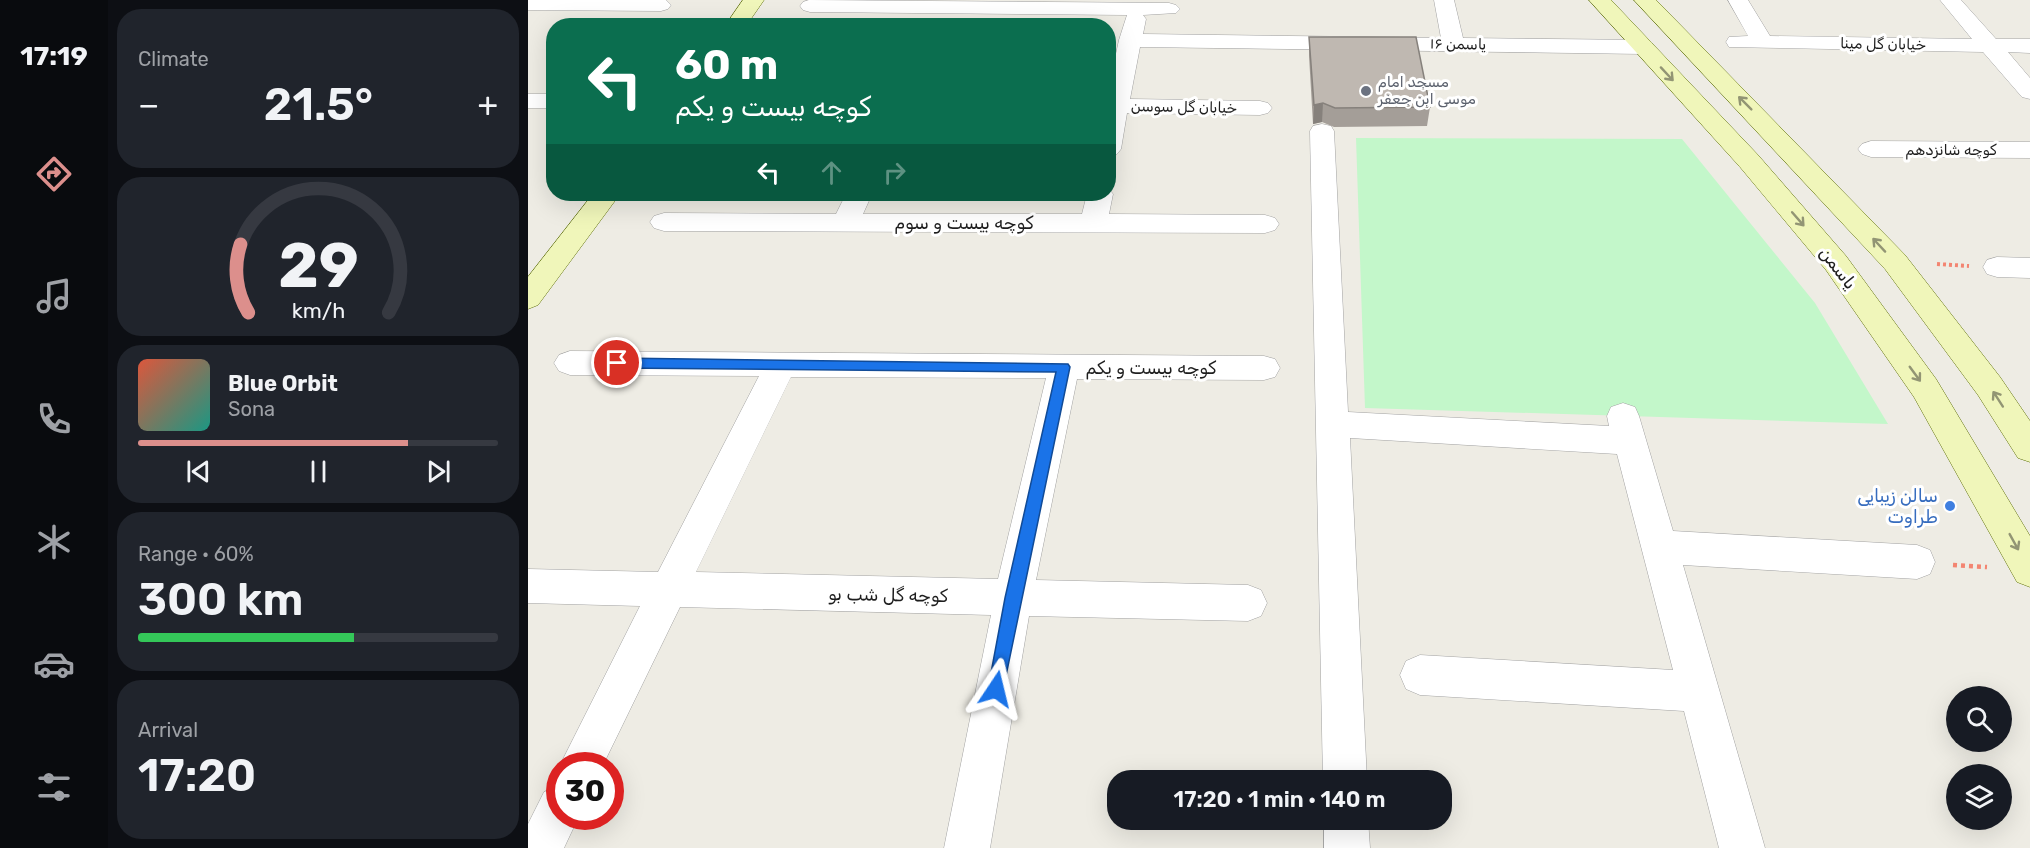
<!DOCTYPE html>
<meta charset="utf-8">
<style>
:root{--surface:#171b24;--page:#20242c;--text:#f1f3f6;--muted:#9ea1a6;--line:#363941;--accent:#dc8f8c}
body{margin:0;font-family:Rubik,Cairo,sans-serif;background:var(--page);color:var(--text);height:100vh;display:flex;flex-direction:column;font-size:22px;white-space:nowrap}
*{box-sizing:border-box;margin:0}
p{font-size:20px;color:var(--muted)}
.icon{flex:none;width:33px;height:33px;fill:none;stroke:currentColor;stroke-width:2;stroke-linecap:round;stroke-linejoin:round}
.map{position:relative;flex:1;overflow:hidden}
.drawer{display:flex;flex-direction:column;gap:9px;padding:9px;background:#0d0f14;width:420px}
.drawer>*{flex:none}
.banner{position:absolute;left:18px;top:18px;width:570px;height:183px;border-radius:24px;box-shadow:0 6px 24px #0002;background:#0b6e4f;color:#fff;overflow:hidden}
.buttons{position:absolute;left:1418px;top:686px;display:grid;gap:12px}
.buttons a{display:grid;place-items:center;width:66px;height:66px;border-radius:50%;background:var(--surface);box-shadow:0 6px 24px #0002;font-size:30px}
.speed{position:absolute;left:18px;top:752px;display:flex;gap:12px;font-size:30px;font-weight:700;text-align:center}
.speed>*{display:grid;place-content:center;width:78px;height:78px;border-radius:50%;background:var(--surface);box-shadow:0 6px 24px #0002;line-height:1}
.speed .limit{border:9px solid #d22;background:#fff;color:#111}
.pin{position:absolute;display:grid;place-items:center;width:51px;height:51px;color:#fff;margin:-26px;border:3px solid #fff;border-radius:50%;box-shadow:0 2px 6px #0007}
.me{position:absolute;width:66px;margin:-33px;rotate:10deg;stroke-linejoin:round;filter:drop-shadow(0 0 4px #0008)}
.turn{display:flex;align-items:center;gap:21px;height:126px;padding:0 30px;font-size:27px}
.turn .icon{width:78px;height:78px;stroke-width:2.5}
.turn b{display:block;font-size:42px;line-height:51px}
.lanes{display:flex;align-items:center;height:57px;padding:0 30px;background:#0003;justify-content:center;gap:30px;direction:ltr}
.lanes .off{opacity:.35}
.big{font-size:45px;font-weight:600;line-height:1.1}
.drawer .widget{flex:1;display:flex;flex-direction:column;justify-content:center;gap:9px;min-width:0;padding:0 21px;border-radius:24px;background:var(--page)}
.drawer .dial{align-items:center;gap:0}
.dial svg{height:156px;overflow:visible;fill:none;stroke:var(--line);stroke-width:7;stroke-linecap:round;text-anchor:middle}
.dial text{fill:var(--text);stroke:none}
.song{display:flex;align-items:center;gap:18px}
.cover{width:72px;height:72px;border-radius:9px;background:linear-gradient(135deg,hsl(10 70% 55%),hsl(170 70% 35%))}
.played{height:6px;border-radius:3px;background:linear-gradient(90deg,var(--accent) 75%,var(--line) 75%)}
.keys{display:flex;justify-content:space-around;direction:ltr}
.heat{display:flex;justify-content:space-between;align-items:center;font-size:33px;direction:ltr}
.charge{height:9px;border-radius:4px;background:linear-gradient(90deg,#34c759 60%,var(--line) 0)}
.trip{position:absolute;left:579px;top:770px;width:345px;height:60px;border-radius:24px;background:var(--surface);box-shadow:0 6px 24px #0002;font-weight:600;line-height:60px;text-align:center}
main{display:flex;flex:1;min-height:0}
.menu{display:flex;flex-direction:column;width:108px;justify-content:space-around;align-items:center;background:#090b0e;color:var(--muted)}
.menu .icon{width:42px;height:42px}
.menu .current{color:var(--accent)}
.menu b{font-size:27px;color:var(--text)}
.map>svg:first-child{display:block}
</style>
<main>
<nav class="menu">
<b>17:19</b>
<svg class="icon current" aria-label="directions" viewBox="0 0 24 24"><path d="M12 3l9 9-9 9-9-9zM9 14v-3h6M13 9l2 2-2 2"/></svg>
<svg class="icon" aria-label="music" viewBox="0 0 24 24"><path d="M9 18V5l10-2v13"/><circle cx="6" cy="18" r="3"/><circle cx="16" cy="16" r="3"/></svg>
<svg class="icon" aria-label="phone" viewBox="0 0 24 24"><path d="M5 4h4l2 5-3 2q2 4 5 5l2-3 5 2v4C11 20 4 13 5 4z"/></svg>
<svg class="icon" aria-label="climate" viewBox="0 0 24 24"><path d="M12 3v18M4 7l16 10M4 17L20 7"/></svg>
<svg class="icon" aria-label="car" viewBox="0 0 24 24"><path d="M5 17H2v-5l4-1 3-4h7l3 4 3 1v5h-3M9 17h6M6 11h13"/><circle cx="7" cy="17" r="2"/><circle cx="17" cy="17" r="2"/></svg>
<svg class="icon" aria-label="filters" viewBox="0 0 24 24"><path d="M4 7h16M4 17h16"/><circle cx="9" cy="7" r="2"/><circle cx="15" cy="17" r="2"/></svg>
</nav>
<section class="drawer">
<div class="widget"><p>Climate</p>
<div class="heat"><a>−</a><b class="big">21.5°</b><a>+</a></div>
</div>
<div class="widget dial"><svg viewBox="0 0 100 80">
<path d="M14 69A42 42 0 1 1 86 69"/>
<path d="M14 69A42 42 0 0 1 10 34" stroke="#dc8f8c"/>
<text x="50" y="56" font-size="32" font-weight="700">29</text>
<text x="50" y="72" font-size="11">km/h</text>
</svg></div>
<div class="widget">
<div class="song"><i class="cover"></i><div><b>Blue Orbit</b><p>Sona</p></div></div>
<div class="played"></div>
<div class="keys"><svg class="icon" aria-label="previous" viewBox="0 0 24 24"><path d="M18 5L8 12l10 7zM5 5v14"/></svg><svg class="icon" aria-label="pause" viewBox="0 0 24 24"><path d="M8 5v14M16 5v14"/></svg><svg class="icon" aria-label="next" viewBox="0 0 24 24"><path d="M6 5l10 7-10 7zM19 5v14"/></svg></div>
</div>
<div class="widget"><p>Range · 60%</p><b class="big">300 km</b><div class="charge"></div></div>
<div class="widget"><p>Arrival</p><b class="big">17:20</b></div>
</section>
<div class="map">
<svg width="1502" height="848" viewBox="0 0 1502 848">
<rect width="100%" height="100%" fill="#eeece4"/>
<path fill="#c3f7ca" d="M828,138L1154,139L1287,303L1360,424L837,408Z"/>
<g fill="none" stroke-linecap="round" stroke-linejoin="round">
<defs>
<path id="street" d="M0,0H138L143,5L140,9L133,11L0,10Z
M281,0L641,3L648,5L652,9L648,13L615,15L618,19L615,34L913,38L906,0H926L935,38L1115,40L1123,42L1126,47L1123,52L1115,54L612,47L602,99L732,101L740,103L744,108L740,113L732,115L599,113L593,149L589,154L580,157V90L591,40L599,15L282,12L275,10L272,6L275,2Z
M1200,0H1220L1242,36L1444,39L1412,0H1433L1468,39H1502V53L1480,52L1502,78V99L1494,97L1455,52L1201,47L1198,42L1201,37L1220,36Z
M0,94H26V108H0Z
M794,124L803,126L806,131L820,412L1081,426L1079,416L1083,407L1095,403L1107,407L1111,416L1145,531L1389,545L1402,550L1407,562L1402,574L1389,579L1155,565L1237,848H1191L1156,711L892,695L878,689L872,675L878,661L892,655L1145,670L1089,454L822,438L839,780H795L782,131L785,126Z
M1343,141L1502,142V158L1343,157L1334,154L1330,149L1334,144Z
M580,188L585,194L581,214L737,215L747,218L751,224L747,230L737,233L136,231L126,228L122,222L126,216L136,213L308,214L318,194H344L335,214H554L559,194H580Z
M1469,257L1502,258V278L1469,277L1459,274L1455,267L1459,260Z
M42,351L736,356L747,359L752,368L747,377L736,380L549,379L508,580L720,585L733,590L739,603L733,616L720,621L501,616L462,848H416L463,615L152,607L75,765H32L112,606L0,603V569L130,572L231,376L42,375L31,371L26,363L31,355ZM263,377L518,378L470,579L168,572Z
M32,786V816H51L36,848H0V824L16,792Z
M796,819H840L842,848H796Z"/>
<path id="secondary" d="M215,0H236L218,26H197Z
M1061,0H1083L1230,155L1318,256L1408,379L1502,536V587L1489,582L1386,397L1298,270L1212,167Z
M1106,0H1128L1377,255L1472,377L1502,421V462L1490,458L1450,395L1357,269Z
M65,194H92L10,305L0,309V277Z"/>
</defs>
<use href="#street" stroke="#a2a2a2" stroke-width="1"/>
<use href="#secondary" stroke="#5f700a" stroke-width="1"/>
<path stroke="#f38571" stroke-width="4" stroke-dasharray="3 3" stroke-linecap="butt" d="M1409,264L1441,266"/>
<path stroke="#f38571" stroke-width="4.5" stroke-dasharray="4 4" stroke-linecap="butt" d="M1425,565L1459,567"/>
<use href="#street" fill="#fff" fill-rule="evenodd"/>
<use href="#secondary" fill="#f0f6ba" fill-rule="evenodd"/>
</g>
<path fill="#a49e98" d="M781,37L902,107L899,126L806,127L794,122L785,124L781,56Z"/>
<path fill="#86817c" d="M795,103L794,122L785,124L786,105Z"/>
<path fill="#bfb8b1" stroke="#86817c" stroke-width="1.5" d="M781,37H888L902,107L807,108L795,103L786,105Z"/>
<defs><path id="oneway-shaft" d="M-6 0H5M1.5-3L5.5 0L1.5 3" fill="none" stroke-width="1.6" stroke-linecap="round" stroke-linejoin="round" transform="scale(1.5)"/></defs>
<g stroke="#929574">
<use href="#oneway-shaft" transform="translate(1139 74) rotate(47)"/>
<use href="#oneway-shaft" transform="translate(1217 103) rotate(-135)"/>
<use href="#oneway-shaft" transform="translate(1270 219) rotate(49)"/>
<use href="#oneway-shaft" transform="translate(1351 245) rotate(-133)"/>
<use href="#oneway-shaft" transform="translate(1387 374) rotate(54)"/>
<use href="#oneway-shaft" transform="translate(1470 399) rotate(-123)"/>
<use href="#oneway-shaft" transform="translate(1486 542) rotate(61)"/>
</g>
<path fill="#1a73e8" stroke="#114b97" stroke-width="1.5" d="M89,358L540,364L542,367L474,695L468,697L463,695L460,689L477,598L528,372L89,368L82,363Z"/>
<circle fill="#6b7280" stroke="#fff" stroke-width="2" cx="838" cy="91" r="6"/>
<circle fill="#3f7fe0" stroke="#fff" stroke-width="2" cx="1422" cy="506" r="6"/>
<g text-anchor="middle" dominant-baseline="central" stroke-width="6" stroke-linejoin="round" paint-order="stroke">
<g font-size="15" fill="#1e1e1e" stroke="#fff">
<text transform="translate(930 44) rotate(1)">یاسمن ۱۶</text>
<text transform="translate(1355 44) rotate(1)">خیابان گل مینا</text>
<text transform="translate(656 107) rotate(1)">خیابان گل سوسن</text>
<text x="1423" y="150">کوچه شانزدهم</text>
</g>
<g font-size="15" fill="#5b616d" stroke="#fff" text-anchor="start">
<text x="850" y="82">مسجد امام<tspan x="850" dy="17">موسی ابن جعفر</tspan></text>
</g>
<g font-size="18" fill="#1e1e1e" stroke="#fff">
<text x="436" y="223">کوچه بیست و سوم</text>
<text transform="translate(1310 268) rotate(52)">یاسمن</text>
<text x="623" y="368">کوچه بیست و یکم</text>
<text transform="translate(360 595) rotate(1)">کوچه گل شب بو</text>
</g>
<g font-size="18" fill="#366cbe" stroke="#fff" text-anchor="end">
<text x="1410" y="496">سالن زیبایی<tspan x="1410" dy="21">طراوت</tspan></text>
</g>
</g>
</svg>
<div class="buttons">
<a><svg class="icon" aria-label="search" viewBox="0 0 24 24"><circle cx="10" cy="10" r="6"/><path d="M15 15l6 6"/></svg></a>
<a><svg class="icon" aria-label="layers" viewBox="0 0 24 24"><path d="M12 4l9 5-9 5-9-5zM3 14l9 5 9-5"/></svg></a>
</div>
<div class="speed"><div class="limit">30</div></div>
<div class="pin" style="left:89px;top:363px;background:#d93025"><svg class="icon" aria-label="arrive" viewBox="0 0 24 24"><path d="M6 21V4h12l-3 4 3 4H6"/></svg></div>
<svg class="me" style="left:468px;top:689px" viewBox="-20 -20 40 40"><path d="M0-17L14 15 0 8-14 15z" fill="#1a73e8" stroke="#fff" stroke-width="4"/></svg>
<div class="trip">17:20 · 1 min · 140 m</div>
<div class="banner">
<div class="turn"><svg class="icon" aria-label="left" viewBox="0 0 24 24"><path d="M17 20v-9H6M10 6l-5 5 5 5"/></svg><div><b>60 m</b>کوچه بیست و یکم</div></div>
<div class="lanes"><svg class="icon" aria-label="left" viewBox="0 0 24 24"><path d="M17 20v-9H6M10 6l-5 5 5 5"/></svg><svg class="icon off" aria-label="ahead" viewBox="0 0 24 24"><path d="M12 20V5M6 11l6-6 6 6"/></svg><svg class="icon off" aria-label="right" viewBox="0 0 24 24"><path d="M7 20v-9h11M14 6l5 5-5 5"/></svg></div>
</div>
</div>
</main>
